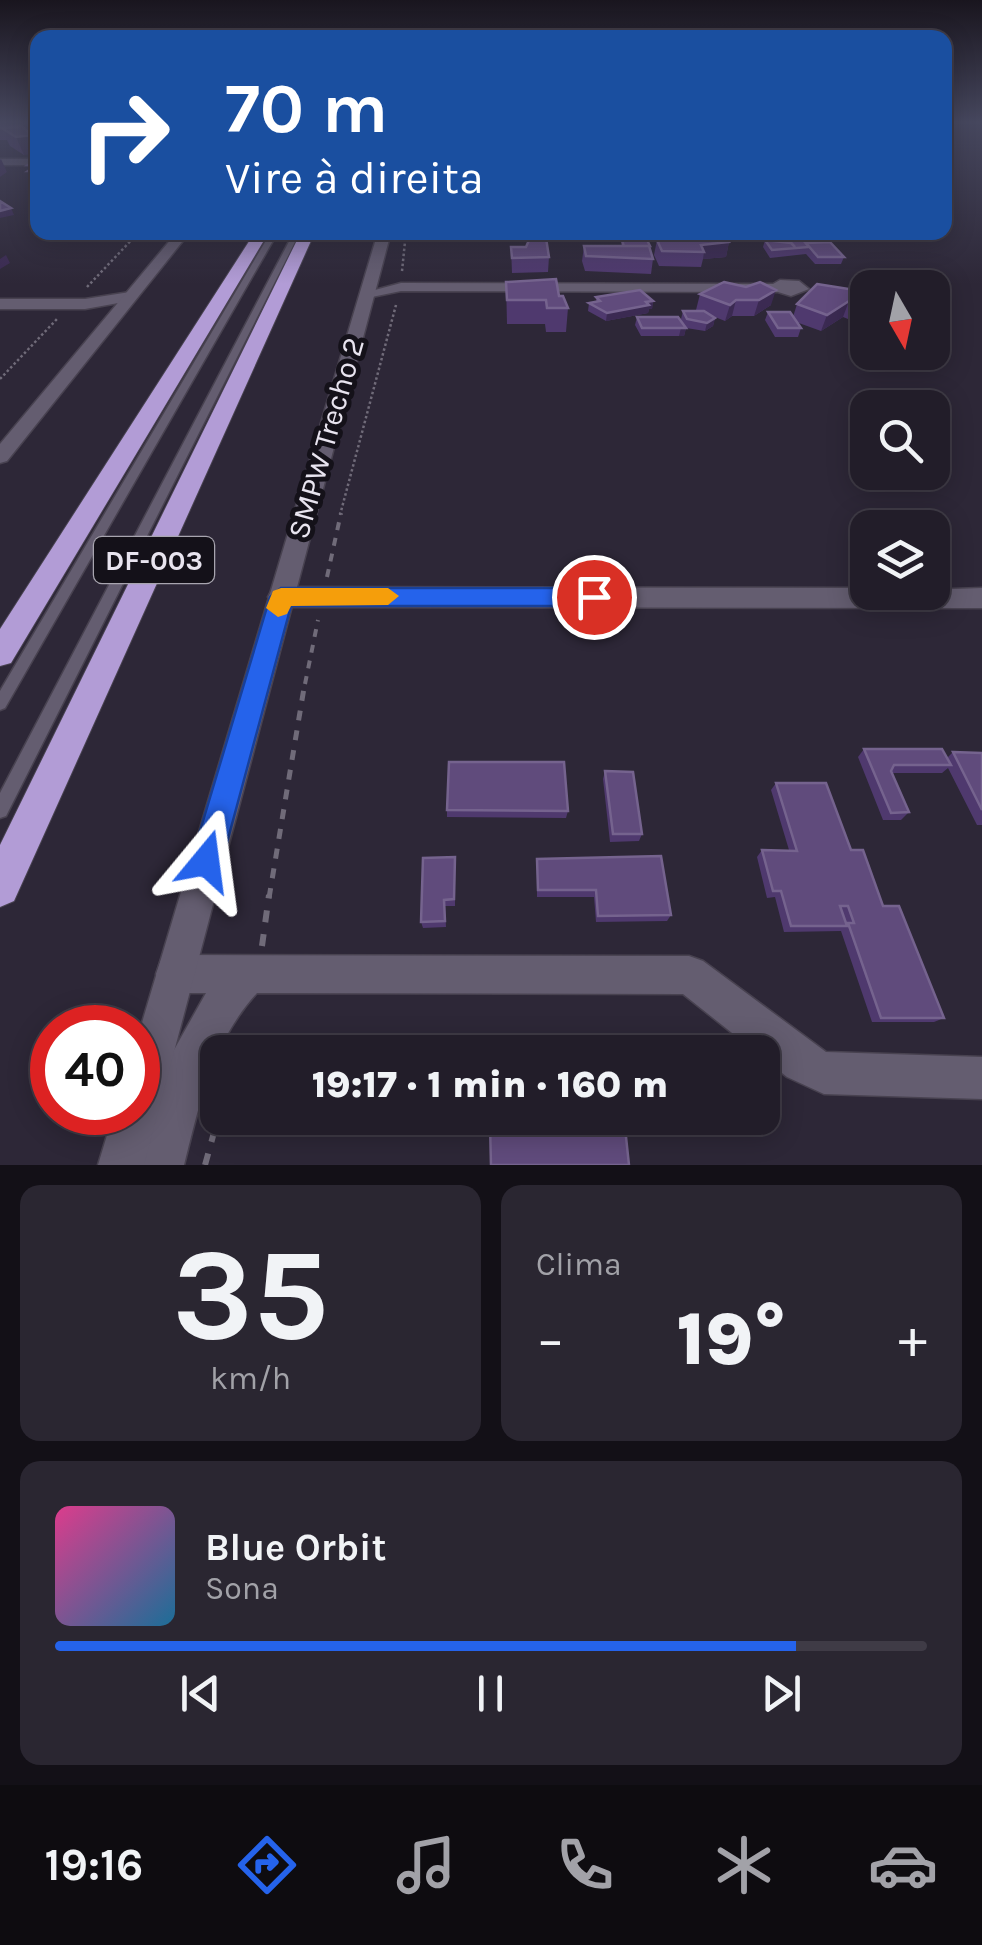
<!DOCTYPE html>
<html lang="pt">
<meta charset="utf-8">
<style>
:root{--surface:#221d29;--page:#2a2631;--text:#f1f3f6;--muted:#a2a2a8;--line:#3f3b46;--accent:#2563eb}
body{margin:0;font-family:Karla,sans-serif;background:var(--page);color:var(--text);height:100vh;display:flex;flex-direction:column;font-size:38px;white-space:nowrap}
*{box-sizing:border-box;margin:0}
p{font-size:32px;color:var(--muted)}
.icon{flex:none;width:55px;height:55px;fill:none;stroke:currentColor;stroke-width:2;stroke-linecap:round;stroke-linejoin:round}
.map{position:relative;height:1165px;overflow:hidden}
.side{display:flex;flex-direction:column;gap:20px;padding:20px;background:#131017;flex:1}
.side>*{flex:none}
.banner{position:absolute;left:30px;top:30px;width:922px;height:210px;border-radius:20px;box-shadow:0 5px 25px #0003,0 0 0 2px var(--line);background:#1a4fa0;color:#fff;overflow:hidden}
.needle{width:65px;rotate:171deg}
.fabs{position:absolute;left:850px;top:270px;display:grid;gap:20px}
.fabs a{display:grid;place-items:center;width:100px;height:100px;border-radius:20px;background:var(--surface);box-shadow:0 5px 25px #0003,0 0 0 2px var(--line);font-size:50px}
.speed{position:absolute;left:30px;top:1005px;display:flex;gap:20px;font-size:50px;font-weight:700;text-align:center}
.speed>*{display:grid;place-content:center;width:130px;height:130px;border-radius:50%;background:var(--surface);box-shadow:0 5px 25px #0003,0 0 0 2px var(--line);line-height:1}
.speed .limit{border:15px solid #d22;background:#fff;color:#111}
.pin{position:absolute;display:grid;place-items:center;width:85px;height:85px;color:#fff;margin:-42px;border:5px solid #fff;border-radius:50%;box-shadow:0 2px 10px #0007}
.me{position:absolute;width:110px;margin:-55px;rotate:16deg;stroke-linejoin:round;filter:drop-shadow(0 0 8px #0008)}
.turn{display:flex;align-items:center;gap:35px;height:210px;padding:0 30px;font-size:45px}
.turn .icon{width:130px;height:130px;stroke-width:2.5}
.turn b{display:block;font-size:70px;line-height:85px}
.big{font-size:75px;font-weight:800;line-height:1.1}
.side .card{flex:1;display:flex;flex-direction:column;justify-content:center;gap:15px;min-width:0;padding:0 35px;border-radius:20px;background:var(--page)}
.side .dial{align-items:center;gap:0}
.dial b{font-size:130px;line-height:1}
.song{display:flex;align-items:center;gap:30px}
.cover{width:120px;height:120px;border-radius:15px;background:linear-gradient(135deg,hsl(330 70% 55%),hsl(200 70% 35%))}
.played{height:10px;border-radius:5px;background:linear-gradient(90deg,var(--accent) 85%,var(--line) 85%)}
.keys{display:flex;justify-content:space-around;direction:ltr}
.heat{display:flex;justify-content:space-between;align-items:center;font-size:55px;direction:ltr}
.side .tiles{flex:1;display:grid;gap:20px;grid-template-columns:1fr 1fr}
.card:last-child{grid-column:span 2}
.trip{position:absolute;left:200px;top:1035px;width:580px;height:100px;border-radius:20px;background:var(--surface);box-shadow:0 5px 25px #0003,0 0 0 2px var(--line);font-weight:800;line-height:100px;text-align:center}
.tabs{display:flex;height:160px;justify-content:space-around;align-items:center;background:#0e0c10;color:var(--muted)}
.tabs .icon{width:70px;height:70px}
.tabs .selected{color:var(--accent)}
.tabs b{font-size:45px;color:var(--text)}
.map>svg:first-child{display:block}
</style>
<div class="map">
<svg width="982" height="1165" viewBox="0 0 982 1165">
<rect width="100%" height="100%" fill="#2d2737"/>
<g fill="none" stroke-linecap="round" stroke-linejoin="round">
<defs>
<path id="service" d="M271,232H278L5,708L0,710V691Z
M294,232H300L6,816L0,818V793Z"/>
<path id="minor" d="M0,159H38V165H0Z
M780,280L799,281L809,289L791,296L778,292L401,291L367,298L360,294L401,283L773,284Z
M130,292L135,294V300L85,309H0V299H85Z
M281,587L868,588V592L982,588V608L281,607L272,604L268,597L272,590Z
M175,955L689,956L703,961L826,1052L982,1057V1099L824,1094L787,1077L762,1057V1052H756L683,994L257,993C212,1042 200,1102 184,1165H138L170,1057L206,993H175L161,988L156,974L161,960Z"/>
<path id="tertiary" d="M177,232H190L7,461L0,463V444Z
M378,232H391L144,1165H98L114,1112H138V1036Z"/>
<path id="trunk" d="M255,232H269L11,663L0,666V629Z
M301,232H315L14,901L0,907V845Z"/>
</defs>
<use href="#service" stroke="#484250" stroke-width="3"/>
<use href="#minor" stroke="#484250" stroke-width="3"/>
<use href="#tertiary" stroke="#484250" stroke-width="3"/>
<use href="#trunk" stroke="#484250" stroke-width="2"/>
<path stroke="#706b79" stroke-width="2.5" stroke-dasharray="2.5 2.5" stroke-linecap="butt" d="M402,271L406,232
M87,287L139,232
M0,379L57,319
M340,515L396,305"/>
<path stroke="#706b79" stroke-width="4" stroke-dasharray="8 8" stroke-linecap="butt" d="M327,577L341,513
M305,684L318,620"/>
<path stroke="#706b79" stroke-width="5" stroke-dasharray="10 10" stroke-linecap="butt" d="M269,898L305,682"/>
<path stroke="#706b79" stroke-width="6" stroke-dasharray="12 12" stroke-linecap="butt" d="M262,946L269,895
M236,1052L241,1038
M205,1165L218,1118"/>
<use href="#service" fill="#645d70" fill-rule="evenodd"/>
<use href="#minor" fill="#645d70" fill-rule="evenodd"/>
<use href="#tertiary" fill="#645d70" fill-rule="evenodd"/>
<use href="#trunk" fill="#b29cd6" fill-rule="evenodd"/>
</g>
<path fill="#4f396e" d="M0,122H27L32,133L30,134L24,155L10,146L7,140H0Z
M38,160V184H34L28,171L30,170L28,165Z
M471,232H499L498,238H471Z
M504,232H554V241H546L549,257L548,272L512,273L511,247H526L529,239L504,238Z
M556,232H601L600,239H557Z
M658,232H698L729,242L726,257L703,259L701,267L659,266L654,255L657,240H668L669,237L662,238Z
M765,240L788,243L789,240L806,243L844,257L841,264H815L806,254L770,258L763,247Z
M622,241L649,248L653,259L651,274L585,271L582,261L584,246H621Z
M506,282L559,296L568,308L566,332H546L545,324H507Z
M724,282L771,305L754,316H732L725,321L710,315L715,318L713,326L705,331L686,328L684,336H641L635,325L637,317L683,324L681,319L683,311H699L696,310L700,294Z
M868,292L853,321L843,317L821,331L796,322L801,328L798,337H775L765,320L768,312L793,317L797,304Z
M596,297L653,301L652,309H649L648,313L606,321L588,311L589,303L596,302Z
M868,315V333L853,328L857,320Z
M864,749L947,758L953,752L982,753V825H977L948,768L942,773H892L909,812L901,820H883L858,757Z
M605,771L642,834L639,841L610,842L603,779Z
M776,783L851,850L944,1018L934,1022H872L841,931L784,932L775,897L767,898L757,857L762,850H789L771,790Z
M447,810L568,811L566,818L447,817Z
M455,857V906H445L446,927L423,928L421,922Z
M537,859L671,915L667,921L596,922L594,897H537Z"/>
<path fill="#3b2a52" d="M27,122L32,133L28,135H31L38,153L24,155L16,137L15,128Z
M1,159L7,172L0,177V160Z
M11,208L14,215L0,218V211Z
M729,242L726,257L703,259L704,252L701,245Z
M6,255L10,263L0,269V259Z
M776,290L771,305L754,316L759,300Z
M868,299V311L853,321L859,304Z
M736,300L732,316L725,321L730,305Z
M653,301L652,309H649L648,313L606,321L607,313Z
M849,301L843,317L821,331L827,315Z
M715,318L713,326L705,331L707,323Z
M681,328H686L684,336H679Z"/>
<path fill="#604b7c" stroke="#75638e" stroke-width="2.5" d="M0,122H27L18,127L4,128H0Z
M22,126L31,135L16,137L2,128Z
M36,160H38V171H28L37,165H28Z
M0,201L11,208L0,211Z
M670,233H700L726,236L729,242L701,245L704,252L662,251L657,240H671Z
M530,238H546L549,257L512,258L511,247H526Z
M647,240L650,246H624L622,241Z
M765,240L791,243L795,247L789,240H803L809,247L772,250Z
M830,242L844,257H818L806,243Z
M584,246H649L653,259L586,256Z
M556,279L559,296H563L568,308H547L546,300H507L506,282Z
M724,282L746,287L760,282L776,290L759,300H736L730,305L700,294Z
M817,284L868,292V299L859,304L849,301L827,315L797,304Z
M640,290L653,301L646,302L649,305L607,313L589,303L600,301L596,297Z
M683,311H704L715,318L707,323L687,319Z
M768,312H790L801,328H778Z
M864,314L868,315V323L857,320Z
M637,317H678L686,328H642Z
M864,749H942L951,765H894L891,771L909,812L891,813Z
M953,752L982,753V810Z
M449,762H564L568,811L447,810Z
M605,771L633,772L642,834H613Z
M776,783H826L851,850H863L883,906H899L944,1018H881L848,923H854L848,906H840L847,926H791L781,891H773L762,850L797,851Z
M661,856L671,915L598,916L596,890H538L537,859Z
M455,857L454,899L444,900L445,921L421,922L423,858Z
M492,1042H584L585,1052H492Z
M497,1118H624L629,1165H491L490,1125L497,1124Z"/>
<linearGradient id="sky" x2="0" y2="1"><stop stop-color="#19151e"/><stop offset="0.43" stop-color="#46475e"/><stop offset="1" stop-color="#46475e" stop-opacity="0"/></linearGradient>
<rect width="982" height="284" fill="url(#sky)"/>
<path fill="#2563eb" stroke="#184099" stroke-width="2.5" d="M281,588H594L606,597L594,606H291L222,861L218,872L206,877L195,872L191,861L270,597Z"/>
<path fill="#f59e0b" d="M281,588H388L399,596L388,605L291,606L287,614L278,617L266,608L273,591Z"/>
<g text-anchor="middle" dominant-baseline="central" stroke-width="10" stroke-linejoin="round" paint-order="stroke">
<rect fill="#141119" stroke="#a8a5af" stroke-width="2.5" x="94" y="537" width="120" height="46" rx="8"/>
<g font-size="28" font-weight="bold" fill="#e8e4ef">
<text x="154" y="560">DF-003</text>
</g>
<g font-size="30" fill="#e8e4ef" stroke="#141119">
<text transform="translate(326 438) rotate(-74)">SMPW Trecho 2</text>
</g>
</g>
</svg>
<div class="fabs">
<a><svg class="needle" viewBox="-14 -14 28 28"><path d="M0-13l5 13h-10z" fill="#e53935"/><path d="M0 13l5-13h-10z" fill="#a2a2a8"/></svg></a>
<a><svg class="icon" aria-label="search" viewBox="0 0 24 24"><circle cx="10" cy="10" r="6"/><path d="M15 15l6 6"/></svg></a>
<a><svg class="icon" aria-label="layers" viewBox="0 0 24 24"><path d="M12 4l9 5-9 5-9-5zM3 14l9 5 9-5"/></svg></a>
</div>
<div class="speed"><div class="limit">40</div></div>
<div class="pin" style="left:594px;top:597px;background:#d93025"><svg class="icon" aria-label="arrive" viewBox="0 0 24 24"><path d="M6 21V4h12l-3 4 3 4H6"/></svg></div>
<svg class="me" style="left:206px;top:861px" viewBox="-20 -20 40 40"><path d="M0-17L14 15 0 8-14 15z" fill="#2563eb" stroke="#fff" stroke-width="4"/></svg>
<div class="trip">19:17 · 1 min · 160 m</div>
<div class="banner">
<div class="turn"><svg class="icon" aria-label="right" viewBox="0 0 24 24"><path d="M7 20v-9h11M14 6l5 5-5 5"/></svg><div><b>70 m</b>Vire à direita</div></div>
</div>
</div>
<section class="side">
<div class="tiles">
<div class="card dial"><b>35</b><p>km/h</p></div>
<div class="card"><p>Clima</p>
<div class="heat"><a>−</a><b class="big">19°</b><a>+</a></div>
</div>
<div class="card">
<div class="song"><i class="cover"></i><div><b>Blue Orbit</b><p>Sona</p></div></div>
<div class="played"></div>
<div class="keys"><svg class="icon" aria-label="previous" viewBox="0 0 24 24"><path d="M18 5L8 12l10 7zM5 5v14"/></svg><svg class="icon" aria-label="pause" viewBox="0 0 24 24"><path d="M8 5v14M16 5v14"/></svg><svg class="icon" aria-label="next" viewBox="0 0 24 24"><path d="M6 5l10 7-10 7zM19 5v14"/></svg></div>
</div>
</div>
</section>
<nav class="tabs">
<b>19:16</b>
<svg class="icon selected" aria-label="directions" viewBox="0 0 24 24"><path d="M12 3l9 9-9 9-9-9zM9 14v-3h6M13 9l2 2-2 2"/></svg>
<svg class="icon" aria-label="music" viewBox="0 0 24 24"><path d="M9 18V5l10-2v13"/><circle cx="6" cy="18" r="3"/><circle cx="16" cy="16" r="3"/></svg>
<svg class="icon" aria-label="phone" viewBox="0 0 24 24"><path d="M5 4h4l2 5-3 2q2 4 5 5l2-3 5 2v4C11 20 4 13 5 4z"/></svg>
<svg class="icon" aria-label="climate" viewBox="0 0 24 24"><path d="M12 3v18M4 7l16 10M4 17L20 7"/></svg>
<svg class="icon" aria-label="car" viewBox="0 0 24 24"><path d="M5 17H2v-5l4-1 3-4h7l3 4 3 1v5h-3M9 17h6M6 11h13"/><circle cx="7" cy="17" r="2"/><circle cx="17" cy="17" r="2"/></svg>
</nav>
